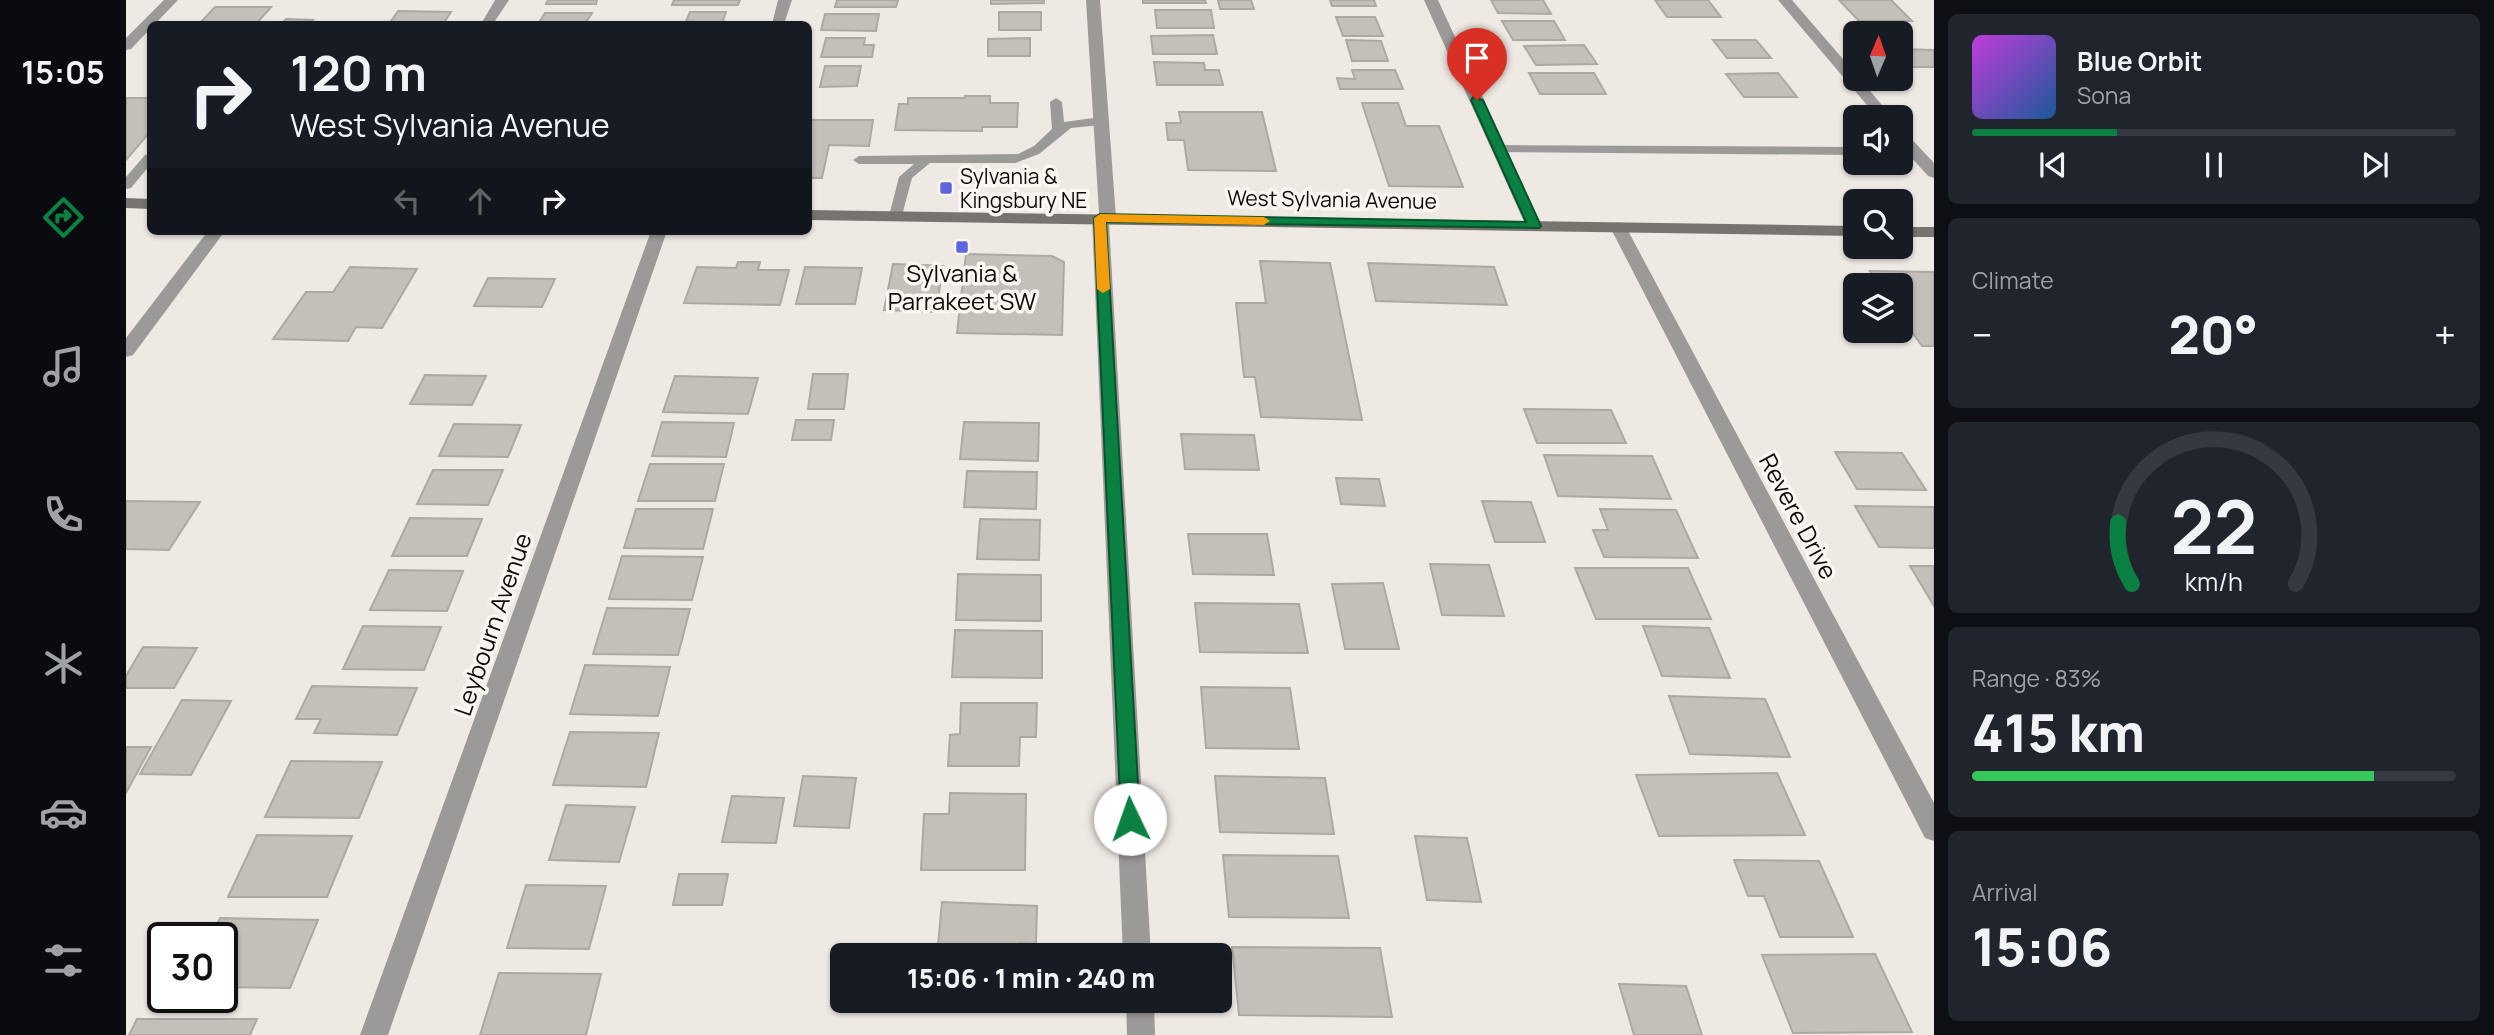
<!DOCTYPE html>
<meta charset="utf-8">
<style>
:root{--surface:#171b24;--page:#20242c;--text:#f1f3f6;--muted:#9ea1a6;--line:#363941;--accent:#0b8043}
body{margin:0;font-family:Manrope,sans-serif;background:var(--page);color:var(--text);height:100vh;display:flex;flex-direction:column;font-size:26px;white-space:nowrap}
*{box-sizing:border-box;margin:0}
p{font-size:23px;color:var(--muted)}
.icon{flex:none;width:38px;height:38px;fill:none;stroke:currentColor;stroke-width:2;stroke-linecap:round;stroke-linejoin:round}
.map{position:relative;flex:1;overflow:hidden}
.details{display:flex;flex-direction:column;gap:14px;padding:14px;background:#0d0f14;width:560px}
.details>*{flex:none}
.banner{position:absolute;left:21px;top:21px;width:665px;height:214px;border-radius:10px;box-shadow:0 2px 5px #0004;background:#171b24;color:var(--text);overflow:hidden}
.needle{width:46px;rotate:2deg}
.controls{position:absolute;left:1717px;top:21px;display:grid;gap:14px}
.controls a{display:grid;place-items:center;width:70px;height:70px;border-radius:10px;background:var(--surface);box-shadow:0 2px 5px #0004;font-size:35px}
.speed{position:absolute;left:21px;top:922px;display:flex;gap:14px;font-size:35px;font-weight:700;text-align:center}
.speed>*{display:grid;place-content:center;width:91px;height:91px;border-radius:50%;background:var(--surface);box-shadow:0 2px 5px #0004;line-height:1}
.speed .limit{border:4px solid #111;border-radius:10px;background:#fff;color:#111}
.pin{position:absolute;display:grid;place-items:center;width:60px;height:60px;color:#fff;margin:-72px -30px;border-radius:50% 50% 50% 0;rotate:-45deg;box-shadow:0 0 7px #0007}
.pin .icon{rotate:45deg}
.me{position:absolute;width:77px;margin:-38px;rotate:357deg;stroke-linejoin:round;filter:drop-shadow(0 0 5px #0008)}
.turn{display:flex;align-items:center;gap:24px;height:147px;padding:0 28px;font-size:32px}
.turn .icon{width:91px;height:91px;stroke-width:2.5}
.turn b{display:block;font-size:49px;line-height:60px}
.lanes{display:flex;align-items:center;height:66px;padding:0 28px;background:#0003;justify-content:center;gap:35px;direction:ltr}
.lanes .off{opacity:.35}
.big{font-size:52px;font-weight:800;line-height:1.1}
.details .card{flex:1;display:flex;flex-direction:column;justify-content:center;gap:10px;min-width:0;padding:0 24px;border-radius:10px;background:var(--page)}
.details .dial{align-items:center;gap:0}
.dial svg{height:182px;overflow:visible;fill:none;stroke:var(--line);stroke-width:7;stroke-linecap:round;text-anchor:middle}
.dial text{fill:var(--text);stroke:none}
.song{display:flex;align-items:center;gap:21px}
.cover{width:84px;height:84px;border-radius:10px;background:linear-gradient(135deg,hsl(290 70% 55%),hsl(210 70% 35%))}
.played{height:7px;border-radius:4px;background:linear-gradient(90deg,var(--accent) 30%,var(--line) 30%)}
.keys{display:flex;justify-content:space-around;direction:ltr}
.heat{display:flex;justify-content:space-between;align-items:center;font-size:38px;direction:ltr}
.charge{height:10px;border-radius:5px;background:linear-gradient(90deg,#34c759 83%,var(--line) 0)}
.trip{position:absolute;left:704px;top:943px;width:402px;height:70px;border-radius:10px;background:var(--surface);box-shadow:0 2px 5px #0004;font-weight:800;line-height:70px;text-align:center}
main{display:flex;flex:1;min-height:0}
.tab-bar{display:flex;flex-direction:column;width:126px;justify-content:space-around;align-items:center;background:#090b0e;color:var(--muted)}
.tab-bar .icon{width:49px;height:49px}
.tab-bar .selected{color:var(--accent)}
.tab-bar b{font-size:32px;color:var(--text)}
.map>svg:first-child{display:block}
</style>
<main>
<nav class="tab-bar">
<b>15:05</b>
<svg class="icon selected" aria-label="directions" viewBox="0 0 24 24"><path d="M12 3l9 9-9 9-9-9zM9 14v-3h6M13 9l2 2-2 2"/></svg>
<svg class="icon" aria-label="music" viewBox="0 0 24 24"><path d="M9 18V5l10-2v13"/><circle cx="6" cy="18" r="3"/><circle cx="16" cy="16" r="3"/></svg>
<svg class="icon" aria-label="phone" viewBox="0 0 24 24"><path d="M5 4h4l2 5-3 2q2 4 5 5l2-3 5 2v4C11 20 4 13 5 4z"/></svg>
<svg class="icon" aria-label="climate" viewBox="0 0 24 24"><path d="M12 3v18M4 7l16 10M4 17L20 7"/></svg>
<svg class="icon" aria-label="car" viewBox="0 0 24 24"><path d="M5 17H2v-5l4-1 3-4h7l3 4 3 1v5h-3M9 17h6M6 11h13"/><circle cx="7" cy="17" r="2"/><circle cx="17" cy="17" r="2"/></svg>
<svg class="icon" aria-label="filters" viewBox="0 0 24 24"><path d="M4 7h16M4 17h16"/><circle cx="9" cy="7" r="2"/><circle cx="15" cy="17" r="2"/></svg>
</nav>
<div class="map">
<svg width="1808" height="1035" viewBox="0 0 1808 1035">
<rect width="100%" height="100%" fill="#efe9e4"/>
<path fill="#c5bfba" stroke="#aea8a3" stroke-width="2" d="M422,0H471L470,4H420Z
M548,0H614L612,5H546Z
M711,0H772L770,7H709Z
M865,0H918V3L865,4Z
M1017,0H1079L1080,3H1017Z
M1092,0H1125L1128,9H1094Z
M1204,0H1248L1250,6H1206Z
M1365,0H1417L1425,14L1372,13Z
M1529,0H1582L1595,17H1541Z
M1713,0H1765L1786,21H1733Z
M89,7H145L131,23H74Z
M1029,10H1085L1088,28H1031Z
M272,11L325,12L317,24H263Z
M564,12H600L596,24H559Z
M873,12H915V30H873Z
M419,13H466L459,24H412Z
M699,14H753L750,31L695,30Z
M1210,17H1249L1257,36H1217Z
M160,19L187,20L183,24H156Z
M1376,21H1428L1439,40H1387Z
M1087,35L1091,54H1027L1025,36Z
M700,38H739L738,45H748L746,57H695Z
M904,38V56H862V39Z
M1220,40L1255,41L1262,61H1226Z
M1587,40H1630L1645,58H1601Z
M1458,45L1471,64L1410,65L1398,46Z
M1774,49L1808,50V67H1777L1774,64Z
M1028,62L1078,63L1079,70H1093L1097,85H1031Z
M699,66H735L731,86L694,87Z
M1226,70H1269L1277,89H1214L1211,78L1229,79Z
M1403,73H1468L1480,94H1414Z
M1652,73L1671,97H1618L1600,74Z
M839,96H864V103H892L891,127H856V131L769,130L773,104H782V98H839Z
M0,98H24V132L0,160Z
M1236,103H1272L1280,126H1313L1337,187L1263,186Z
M1053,112H1136L1150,171L1062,170L1058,140H1042L1040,123H1055Z
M682,120H747L743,146L703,145L696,178H682Z
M840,254L926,256L938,262L936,335L831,333Z
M1134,261L1204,263L1236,420L1135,417L1129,377H1118L1110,303H1140Z
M612,262H634L632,270H663L654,305L558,303L571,267L610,268Z
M1242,263L1368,267L1381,305L1250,301Z
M767,264L817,266L810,312L758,310Z
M224,267L291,269L256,328L230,327L222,341L147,339L180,292H207Z
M679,267L736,268L729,304H670Z
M1744,271L1808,272V346H1796L1774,315V285H1754Z
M362,278L429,279L416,307L348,306Z
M687,374H722L718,409H682Z
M299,375L360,376L346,405L284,404Z
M549,376L632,378L622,414L537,412Z
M1398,409L1485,410L1500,443H1411Z
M670,420H708L705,440H666Z
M536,422L608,423L600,457L526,456Z
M838,422L913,423L912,461L834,459Z
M328,424L395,425L382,457L313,456Z
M1055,434L1128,435L1133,470L1059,469Z
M1709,452L1776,453L1800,490L1731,489Z
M1418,455L1526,456L1545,499L1432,496Z
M524,464H598L589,501H512Z
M307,470H377L362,505L291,504Z
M841,471L911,472L910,509L838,507Z
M1210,478L1253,479L1259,506L1215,504Z
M0,501L74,502L43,550L0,549Z
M1356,501L1405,502L1419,542H1369Z
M1729,506L1808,507V548L1753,547Z
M510,509H587L577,549L498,548Z
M1474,509L1550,510L1572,558L1478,557L1467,530H1482Z
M284,518L356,519L341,556H266Z
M854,519L914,520L913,560L851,559Z
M1062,534H1141L1148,575L1067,574Z
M496,556L577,557L566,600L483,599Z
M1304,564L1363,565L1378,616L1316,615Z
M1784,566H1808V606Z
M1449,568H1562L1585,619H1470Z
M263,570L337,571L321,611L244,610Z
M832,574L915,575V621L830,620Z
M1257,583L1273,649H1219L1206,584Z
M1069,603L1173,604L1182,653L1074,652Z
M481,608L564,609L552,655L467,654Z
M237,626L315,627L298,670L217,669Z
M1517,626L1583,628L1604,678L1536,676Z
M829,630L916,631V678L826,677Z
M17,647L71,648L48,688H0V676Z
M459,665L544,667L532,716L444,714Z
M186,686L291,688L271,735L188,733L195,719H170Z
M1075,687L1164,688L1173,749L1080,748Z
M1543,696L1639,699L1664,757L1564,754Z
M56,700L105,701L65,775L14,774Z
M835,703H911L910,737H894L893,766H822L824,735L834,734Z
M444,732L533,733L520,787L427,785Z
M0,747H25L0,793Z
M165,761L256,762L233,818L139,817Z
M1651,773L1679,835L1533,836L1510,775Z
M677,776L730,778L723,828L668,826Z
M1089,776L1199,778L1208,834L1094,832Z
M824,793L900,794L899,870H795L798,814H823Z
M606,796L658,798L650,843L596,842Z
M440,805L509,807L493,862L423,860Z
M131,835L226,836L201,897H102Z
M1289,836L1341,838L1355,902L1301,900Z
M1097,855L1212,856L1223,918L1103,917Z
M1608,860L1693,861L1727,937H1654L1638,896H1622Z
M553,874H602L596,905H547Z
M400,885L480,886L463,949L381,948Z
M816,902L911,906L910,944L894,943L893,956H811Z
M94,918L192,920L164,988L96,987V938H85Z
M1106,947L1254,948L1266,1017L1113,1015Z
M1749,954L1786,1032L1667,1033L1636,955Z
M373,973L475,974L460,1035H354Z
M1493,984L1560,986L1576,1035H1508Z
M11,1019H131L124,1035H3Z"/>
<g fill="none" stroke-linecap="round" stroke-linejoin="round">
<path fill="#9c9a98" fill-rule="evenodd" d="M930,98L936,102L938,122L975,117L981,121L975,125L945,128L913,154L889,163H804L786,178L775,219L770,220L763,216L773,177L788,164H733L727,160L733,156L892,154L908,146L926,129L924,102Z
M1374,145L1729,147V155L1369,152V146Z
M24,154V165L5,188L0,189V177L19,155Z"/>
<path fill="#9c9a98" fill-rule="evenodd" d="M38,0H52L29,24H24V29L5,49L0,50V38Z
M369,0H383L367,24H355Z
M652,0H666L658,24H646Z
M960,0H974L990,218L983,223L1025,956H997L966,218L973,213Z
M1298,0H1312L1416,226L1414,230H1402L1400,226Z
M1652,0H1666L1729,73V79H1734L1766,117H1751Z
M1774,131L1779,132L1808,163V178L1802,176L1774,145Z
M1492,222L1500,227L1808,803V841L1799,838L1484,227Z
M82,231H99L7,355L0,357V338Z
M525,231H541L262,1035H234Z
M1000,1001H1028L1029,1035H1001Z"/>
<path fill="#777470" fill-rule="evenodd" d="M0,198L24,199V209L0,208Z
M682,210L1729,226V236L682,220Z
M1774,227H1808V237H1774Z"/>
</g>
<path fill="#0b8043" stroke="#07532c" stroke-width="2" d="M1347,97L1357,100L1415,226L1413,228L980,222L1014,819L1011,825L1004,828L997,825L995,819L968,218L974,214L1400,222L1345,100Z"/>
<path fill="#f59e0b" d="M974,214L1138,217L1144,221L1138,225L980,222L984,289L977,293L971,289L968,218Z"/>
<g fill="#5d66dd" stroke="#fcf6f1" stroke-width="2.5">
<rect x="813" y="181" width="14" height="14" rx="3.5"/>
<rect x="829" y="240" width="14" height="14" rx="3.5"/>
</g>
<g text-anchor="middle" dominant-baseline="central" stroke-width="7" stroke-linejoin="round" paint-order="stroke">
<g font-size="21" fill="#0d0b09" stroke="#fcf6f1" text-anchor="start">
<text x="834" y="176">Sylvania &amp;<tspan x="834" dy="24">Kingsbury NE</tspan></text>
</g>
<g font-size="21" fill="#0d0b09" stroke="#fcf6f1">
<text transform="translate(1206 199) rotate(1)">West Sylvania Avenue</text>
</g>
<g font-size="24" fill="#0d0b09" stroke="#fcf6f1">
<text x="836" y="272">Sylvania &amp;<tspan x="836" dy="28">Parrakeet SW</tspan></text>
</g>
<g font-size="24" fill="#0d0b09" stroke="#fcf6f1">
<text transform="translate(1673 516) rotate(62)">Revere Drive</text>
<text transform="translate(366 624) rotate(-71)">Leybourn Avenue</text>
</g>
</g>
</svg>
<div class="controls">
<a><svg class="needle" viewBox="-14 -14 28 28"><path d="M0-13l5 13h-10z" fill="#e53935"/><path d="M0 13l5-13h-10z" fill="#9ea1a6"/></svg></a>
<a><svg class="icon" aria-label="sound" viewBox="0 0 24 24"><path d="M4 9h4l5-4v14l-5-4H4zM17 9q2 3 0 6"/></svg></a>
<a><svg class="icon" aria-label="search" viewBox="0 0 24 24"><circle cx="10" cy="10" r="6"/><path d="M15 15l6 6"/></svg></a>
<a><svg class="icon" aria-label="layers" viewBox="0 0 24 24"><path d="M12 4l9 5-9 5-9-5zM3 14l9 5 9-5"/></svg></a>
</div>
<div class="speed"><div class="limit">30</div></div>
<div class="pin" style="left:1351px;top:100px;background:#d93025"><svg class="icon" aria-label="arrive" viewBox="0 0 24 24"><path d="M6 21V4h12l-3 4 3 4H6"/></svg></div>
<svg class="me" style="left:1004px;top:819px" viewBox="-20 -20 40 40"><circle r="19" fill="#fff"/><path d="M0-13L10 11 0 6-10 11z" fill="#0b8043"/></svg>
<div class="trip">15:06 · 1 min · 240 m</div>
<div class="banner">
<div class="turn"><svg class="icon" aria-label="right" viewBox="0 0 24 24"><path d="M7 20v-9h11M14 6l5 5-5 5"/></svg><div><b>120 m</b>West Sylvania Avenue</div></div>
<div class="lanes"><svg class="icon off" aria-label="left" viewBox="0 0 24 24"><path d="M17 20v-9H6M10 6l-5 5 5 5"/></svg><svg class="icon off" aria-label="ahead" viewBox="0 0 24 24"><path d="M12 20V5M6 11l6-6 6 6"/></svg><svg class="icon" aria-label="right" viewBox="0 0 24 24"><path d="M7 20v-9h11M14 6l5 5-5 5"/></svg></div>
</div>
</div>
<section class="details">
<div class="card">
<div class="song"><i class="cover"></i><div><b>Blue Orbit</b><p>Sona</p></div></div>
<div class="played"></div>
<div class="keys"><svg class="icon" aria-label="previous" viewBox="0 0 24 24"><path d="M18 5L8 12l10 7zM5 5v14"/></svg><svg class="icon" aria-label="pause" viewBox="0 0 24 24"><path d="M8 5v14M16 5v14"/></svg><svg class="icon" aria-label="next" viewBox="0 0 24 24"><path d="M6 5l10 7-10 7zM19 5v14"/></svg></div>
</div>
<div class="card"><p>Climate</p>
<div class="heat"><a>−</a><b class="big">20°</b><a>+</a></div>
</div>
<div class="card dial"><svg viewBox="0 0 100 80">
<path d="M14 69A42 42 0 1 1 86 69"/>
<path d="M14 69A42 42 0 0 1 8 42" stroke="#0b8043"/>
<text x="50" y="56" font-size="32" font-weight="700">22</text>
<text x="50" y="72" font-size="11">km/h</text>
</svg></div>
<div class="card"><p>Range · 83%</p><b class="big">415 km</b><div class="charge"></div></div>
<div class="card"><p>Arrival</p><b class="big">15:06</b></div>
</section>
</main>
